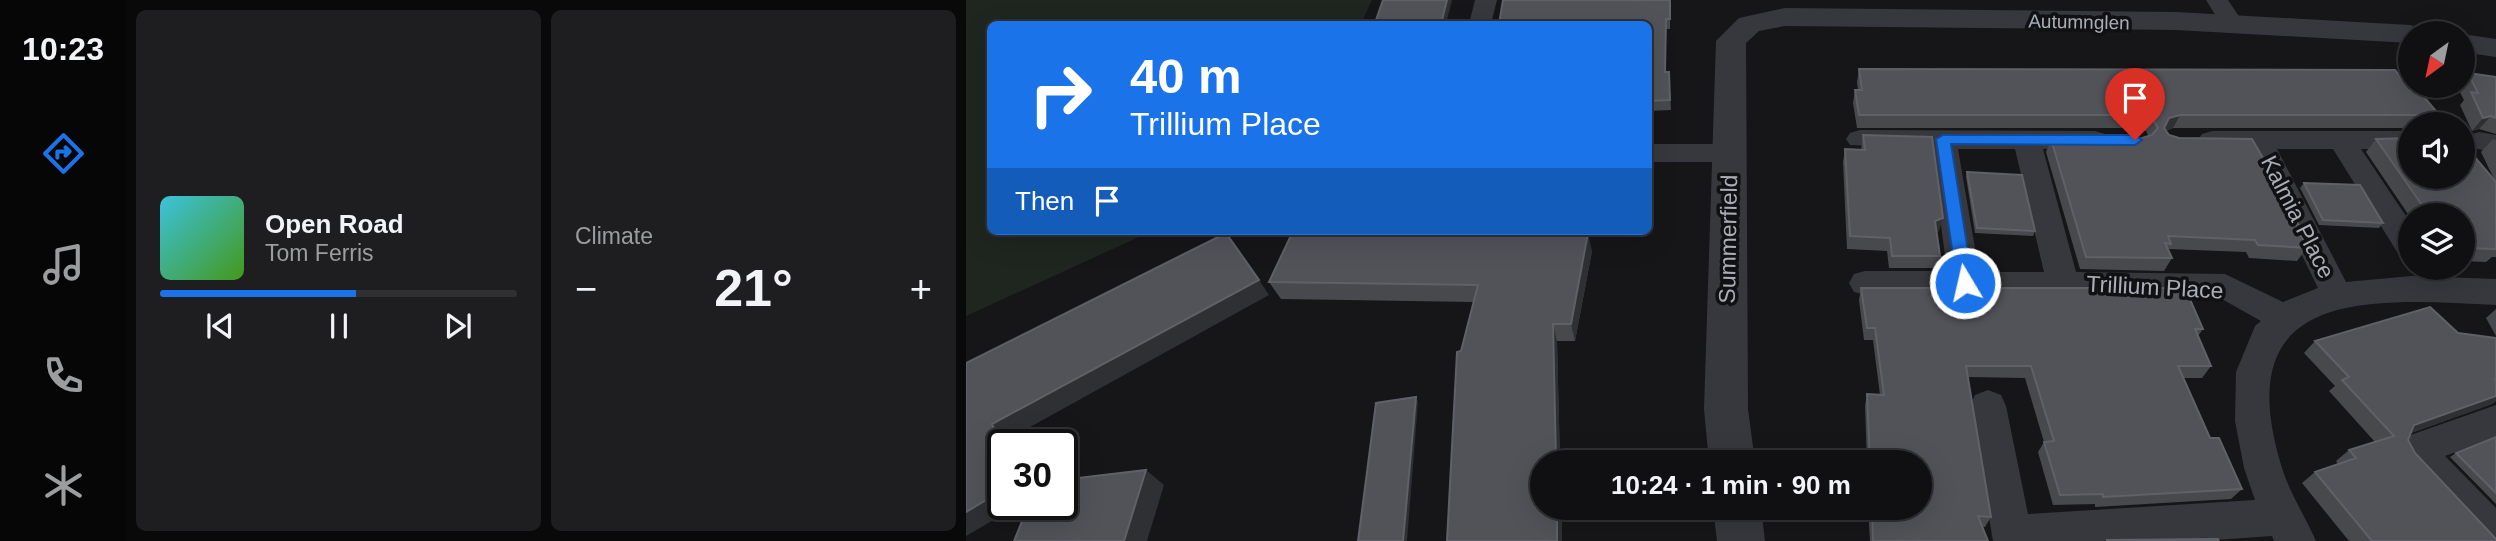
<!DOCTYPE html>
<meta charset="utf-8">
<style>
:root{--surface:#101012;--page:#1e1e20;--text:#f1f3f6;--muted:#9c9d9f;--line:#303032;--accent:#1a73e8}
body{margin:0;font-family:Helvetica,sans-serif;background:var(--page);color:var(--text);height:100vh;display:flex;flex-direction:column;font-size:26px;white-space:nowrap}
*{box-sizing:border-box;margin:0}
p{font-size:23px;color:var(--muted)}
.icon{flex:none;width:38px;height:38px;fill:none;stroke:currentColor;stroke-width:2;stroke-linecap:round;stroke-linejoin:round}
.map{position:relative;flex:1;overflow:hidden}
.details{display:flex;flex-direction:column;gap:10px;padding:10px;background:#09090a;width:840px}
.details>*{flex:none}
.top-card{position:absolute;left:21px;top:21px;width:665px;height:214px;border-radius:10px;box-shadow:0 7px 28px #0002,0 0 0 2px var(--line);background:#1a73e8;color:#fff;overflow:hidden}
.needle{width:46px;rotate:213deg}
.buttons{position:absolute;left:1432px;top:21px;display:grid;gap:14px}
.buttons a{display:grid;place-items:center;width:77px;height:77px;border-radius:50%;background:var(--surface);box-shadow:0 7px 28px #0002,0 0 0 2px var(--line);font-size:35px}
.speed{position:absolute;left:21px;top:429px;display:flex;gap:14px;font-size:35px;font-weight:700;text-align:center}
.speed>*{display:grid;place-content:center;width:91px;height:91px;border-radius:50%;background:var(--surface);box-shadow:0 7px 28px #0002,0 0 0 2px var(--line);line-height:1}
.speed .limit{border:4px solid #111;border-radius:10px;background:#fff;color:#111}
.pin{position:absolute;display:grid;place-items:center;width:60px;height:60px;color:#fff;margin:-72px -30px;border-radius:50% 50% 50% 0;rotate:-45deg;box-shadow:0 0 7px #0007}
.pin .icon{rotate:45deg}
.me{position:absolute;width:77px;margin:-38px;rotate:351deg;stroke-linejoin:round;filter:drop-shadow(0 0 5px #0008)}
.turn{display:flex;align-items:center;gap:24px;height:147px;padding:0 28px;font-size:32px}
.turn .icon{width:91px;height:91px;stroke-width:2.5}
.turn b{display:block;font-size:49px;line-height:60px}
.then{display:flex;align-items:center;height:66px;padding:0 28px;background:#0003;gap:14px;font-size:26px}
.big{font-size:52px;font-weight:700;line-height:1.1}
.details .tile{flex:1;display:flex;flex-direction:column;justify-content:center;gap:10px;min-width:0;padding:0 24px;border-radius:10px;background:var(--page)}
.song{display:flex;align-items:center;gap:21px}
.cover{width:84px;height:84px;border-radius:10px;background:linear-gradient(135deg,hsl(190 70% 55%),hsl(100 70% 35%))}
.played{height:7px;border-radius:4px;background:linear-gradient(90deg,var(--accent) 55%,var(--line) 55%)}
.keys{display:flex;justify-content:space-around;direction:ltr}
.heat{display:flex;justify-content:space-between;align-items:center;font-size:38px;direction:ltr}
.details .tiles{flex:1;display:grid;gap:10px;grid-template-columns:repeat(2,1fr)}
.trip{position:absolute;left:564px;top:450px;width:402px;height:70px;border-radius:35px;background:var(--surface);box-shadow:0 7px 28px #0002,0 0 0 2px var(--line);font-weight:700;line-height:70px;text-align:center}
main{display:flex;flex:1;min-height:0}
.tabs{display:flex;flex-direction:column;width:126px;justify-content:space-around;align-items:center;background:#060607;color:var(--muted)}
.tabs .icon{width:49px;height:49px}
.tabs .on{color:var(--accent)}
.tabs b{font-size:32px;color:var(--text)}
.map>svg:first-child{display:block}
</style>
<main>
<nav class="tabs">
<b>10:23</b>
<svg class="icon on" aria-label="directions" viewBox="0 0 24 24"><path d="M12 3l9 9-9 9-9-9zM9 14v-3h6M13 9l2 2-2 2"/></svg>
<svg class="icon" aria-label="music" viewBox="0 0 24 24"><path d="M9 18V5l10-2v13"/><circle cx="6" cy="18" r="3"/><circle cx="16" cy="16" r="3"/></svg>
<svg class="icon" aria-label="phone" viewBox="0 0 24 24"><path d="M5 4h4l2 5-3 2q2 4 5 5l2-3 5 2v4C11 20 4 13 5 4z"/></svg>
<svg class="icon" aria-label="climate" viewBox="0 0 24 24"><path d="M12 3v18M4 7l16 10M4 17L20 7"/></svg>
</nav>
<section class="details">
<div class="tiles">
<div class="tile">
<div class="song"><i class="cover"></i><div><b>Open Road</b><p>Tom Ferris</p></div></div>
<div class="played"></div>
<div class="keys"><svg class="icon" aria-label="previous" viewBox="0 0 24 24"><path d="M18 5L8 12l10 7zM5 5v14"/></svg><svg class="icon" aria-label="pause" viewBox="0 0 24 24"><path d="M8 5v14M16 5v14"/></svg><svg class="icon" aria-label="next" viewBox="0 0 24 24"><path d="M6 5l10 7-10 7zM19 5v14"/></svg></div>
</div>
<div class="tile"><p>Climate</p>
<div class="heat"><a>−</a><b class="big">21°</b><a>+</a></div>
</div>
</div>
</section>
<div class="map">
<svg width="1530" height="541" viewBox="0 0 1530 541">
<rect width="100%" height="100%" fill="#161618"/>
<path fill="#1e261f" d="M0,0H406L395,24H24V231H186L0,316Z"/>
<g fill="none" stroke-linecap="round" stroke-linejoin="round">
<path fill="#37383d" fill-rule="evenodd" d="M509,0H531L525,24H503Z
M1240,0H1262L1278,24L1274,29H1258Z
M894,130L1129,131L1139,134L1143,140L1139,146L1077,149L1110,272L1259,274L1317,302L1352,288L1284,149L1236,146L1232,140L1236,134L1246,131H1444V149H1395L1444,222V258L1433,255L1367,149H1311L1380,282L1446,276L1530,279V305C1401,298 1260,287 1316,468C1324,494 1339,516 1350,541H1308L1306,536L1235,541H1027L1004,406L1009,395L1022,390L1035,395L1040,406L1062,514L1289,500L1278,468L1269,421L1270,372L1289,326L1295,321L1254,298L899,295L888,292L883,283L888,274L899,271H981L965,148L884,145L880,139L884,133ZM992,149H1049L1078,272H1013Z
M1513,132L1530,135V153L1503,147L1499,141L1503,135Z
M682,144H763L773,146L777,153L773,160L763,162H682Z
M1530,405V437L1479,456L1530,508V541H1508L1436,462L1430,450L1436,438Z"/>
<path fill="#37383d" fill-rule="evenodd" d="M819,8L1210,12L1444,25L1454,28L1458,33H1444V43L1210,30L819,26L793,31L780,43L782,409L789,462H743L738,409L750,41L773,18Z
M1496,34L1530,39V57L1496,52Z
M747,508H795L799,541H751Z"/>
</g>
<path fill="#47494d" d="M704,0V29H700V72H703L705,110L682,111V24Z
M893,69L1446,91L1481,124H1444V128H1207L1199,131L1203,135L1332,224L1330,226L1341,248L1331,261L1283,258L1280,252L1202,249L1206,258L1198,271L1114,269L1080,152L1085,139L1176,138L1183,137L1180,131L1169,128H891L887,103L889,90H892L891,82Z
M1502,73L1530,77V134L1513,129L1506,131L1494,105L1498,100L1491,86H1496V80Z
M897,135L973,231L971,232L974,256L970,268H923L921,251L881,249L877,162L879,149L895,150Z
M1410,139L1529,181L1515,152L1527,139L1530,140V257H1526L1520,262L1496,261V215H1444V217L1400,152Z
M1001,172L1069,231L1067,236L1009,233L1000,177Z
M1338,183L1417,223L1413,228L1353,225L1334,188Z
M327,231H514L515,233L626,251L609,341H591L594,462H576V508H596V541H481L495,351L508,302L315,299L303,282Z
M895,288L1237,329L1232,336L1245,366L1236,378H1217L1244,438L1276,489L1265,499L1129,507V504L1087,505L1072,452L1078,442L1059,378L1002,377L1025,517L1019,527H1016L1022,541H904L902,508H954V462H901L899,406L901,394L914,395L907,340H898L893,300Z
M1530,309V336L1520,318Z
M1492,333L1530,338V401L1526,404L1445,433L1442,440L1449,453L1530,541H1383L1336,483L1349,472L1372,464L1370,461L1383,450L1409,442L1363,391L1369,386L1338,353L1349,341Z
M1530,437V504L1484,457L1490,453Z"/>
<path fill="#2f3033" d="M481,0H486L480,24H475Z
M1214,115L1207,128L1196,131L1203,118Z
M1525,116L1513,129L1506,131L1517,118Z
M977,218L973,231L966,234L969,221Z
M622,233L626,251L609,341L605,324Z
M293,280L303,295L44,438L47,444H37V450L26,424Z
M587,324L591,341L594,462H590Z
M1530,396V401L1526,404L1434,437L1448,425Z
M450,397L452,402L441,541H437Z
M180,470L198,485L181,541H158Z
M37,490V504H55L0,536V512Z
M591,508H596V541H591Z"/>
<path fill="#525359" stroke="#5f6168" stroke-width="2" d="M417,0H481L475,24H421V23H409Z
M537,0H704V19H700L699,72H703L704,100L682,101V24H533Z
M893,69L1429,70L1446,91H1453L1481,124H1455V115H1214L1203,118L1198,128L1203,135L1213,138L1286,139L1327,210L1332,224L1329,223L1341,248L1292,245L1289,240L1202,236L1205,244L1199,243L1206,258L1120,257L1085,139L1176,138L1186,135L1192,128L1186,118L1175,115H893L889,90H896Z
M1502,73L1530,77V118L1525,116L1517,118L1505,92L1512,93Z
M897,135L966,137L977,218L969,221L974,256H926L924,238L884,236L879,149L899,150Z
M1444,138V177H1496V142L1530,182V249L1496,248V215H1458V208L1410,139Z
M1001,172L1056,175L1069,231L1011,228Z
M1338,183L1394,185L1417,223L1357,220Z
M327,231H507V233H622L605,324H587L590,462H576V508H591V541H481L491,352L495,351L512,285L303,282Z
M260,233L293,280L26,424L37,450V490L0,512V363Z
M895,288H1219L1237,329H1229L1245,366H1212L1244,438H1253L1276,489L1137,497V494L1094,495L1078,442L1088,441L1065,366H1000L1025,517L1012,516L1022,541H907L906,508H954V462H904L901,394L918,395L909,328H901Z
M1464,307L1492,333L1530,338V380L1528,379L1530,381V396L1448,425L1442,440L1449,453L1530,539V541H1406L1349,472L1390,458L1383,450L1428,436L1376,380L1383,377L1349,341Z
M450,397L437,541H392L410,403Z
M1530,437V493L1490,453Z
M180,470L158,541H48L63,504H96V480Z
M1252,539L1253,541H1141V540Z"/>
<path fill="#1a73e8" stroke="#114b97" stroke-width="2" d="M977,135H1169L1176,140L1169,145L985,144L1007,283L999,289L991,283L970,139Z"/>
<g text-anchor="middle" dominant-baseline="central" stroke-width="7" stroke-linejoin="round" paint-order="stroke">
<g font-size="19" fill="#a8adb8" stroke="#111113">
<text transform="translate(1113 22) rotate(1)">Autumnglen</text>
</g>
<g font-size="23" fill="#a8adb8" stroke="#111113">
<text transform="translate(1332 217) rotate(63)">Kalmia Place</text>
<text transform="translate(762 239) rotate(-89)">Summerfield</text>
<text transform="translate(1189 287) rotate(3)">Trillium Place</text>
</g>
</g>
</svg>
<div class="buttons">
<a><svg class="needle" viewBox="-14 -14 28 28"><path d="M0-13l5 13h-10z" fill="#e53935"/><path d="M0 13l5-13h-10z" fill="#9c9d9f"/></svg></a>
<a><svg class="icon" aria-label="sound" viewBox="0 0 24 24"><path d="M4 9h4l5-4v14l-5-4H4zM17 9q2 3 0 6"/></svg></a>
<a><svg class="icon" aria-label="layers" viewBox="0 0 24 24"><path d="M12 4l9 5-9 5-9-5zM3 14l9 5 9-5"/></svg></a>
</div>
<div class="speed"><div class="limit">30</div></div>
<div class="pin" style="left:1169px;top:140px;background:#d93025"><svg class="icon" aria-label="arrive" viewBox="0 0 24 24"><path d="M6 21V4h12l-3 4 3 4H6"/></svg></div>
<svg class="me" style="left:999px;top:283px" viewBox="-20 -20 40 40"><circle r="17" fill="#1a73e8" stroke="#fff" stroke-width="3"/><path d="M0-11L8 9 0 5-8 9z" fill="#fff"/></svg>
<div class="trip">10:24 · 1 min · 90 m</div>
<div class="top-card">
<div class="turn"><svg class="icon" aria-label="right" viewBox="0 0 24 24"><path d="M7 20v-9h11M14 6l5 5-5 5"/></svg><div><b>40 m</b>Trillium Place</div></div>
<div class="then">Then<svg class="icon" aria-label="arrive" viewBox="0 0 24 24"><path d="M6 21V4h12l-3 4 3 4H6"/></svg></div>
</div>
</div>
</main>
